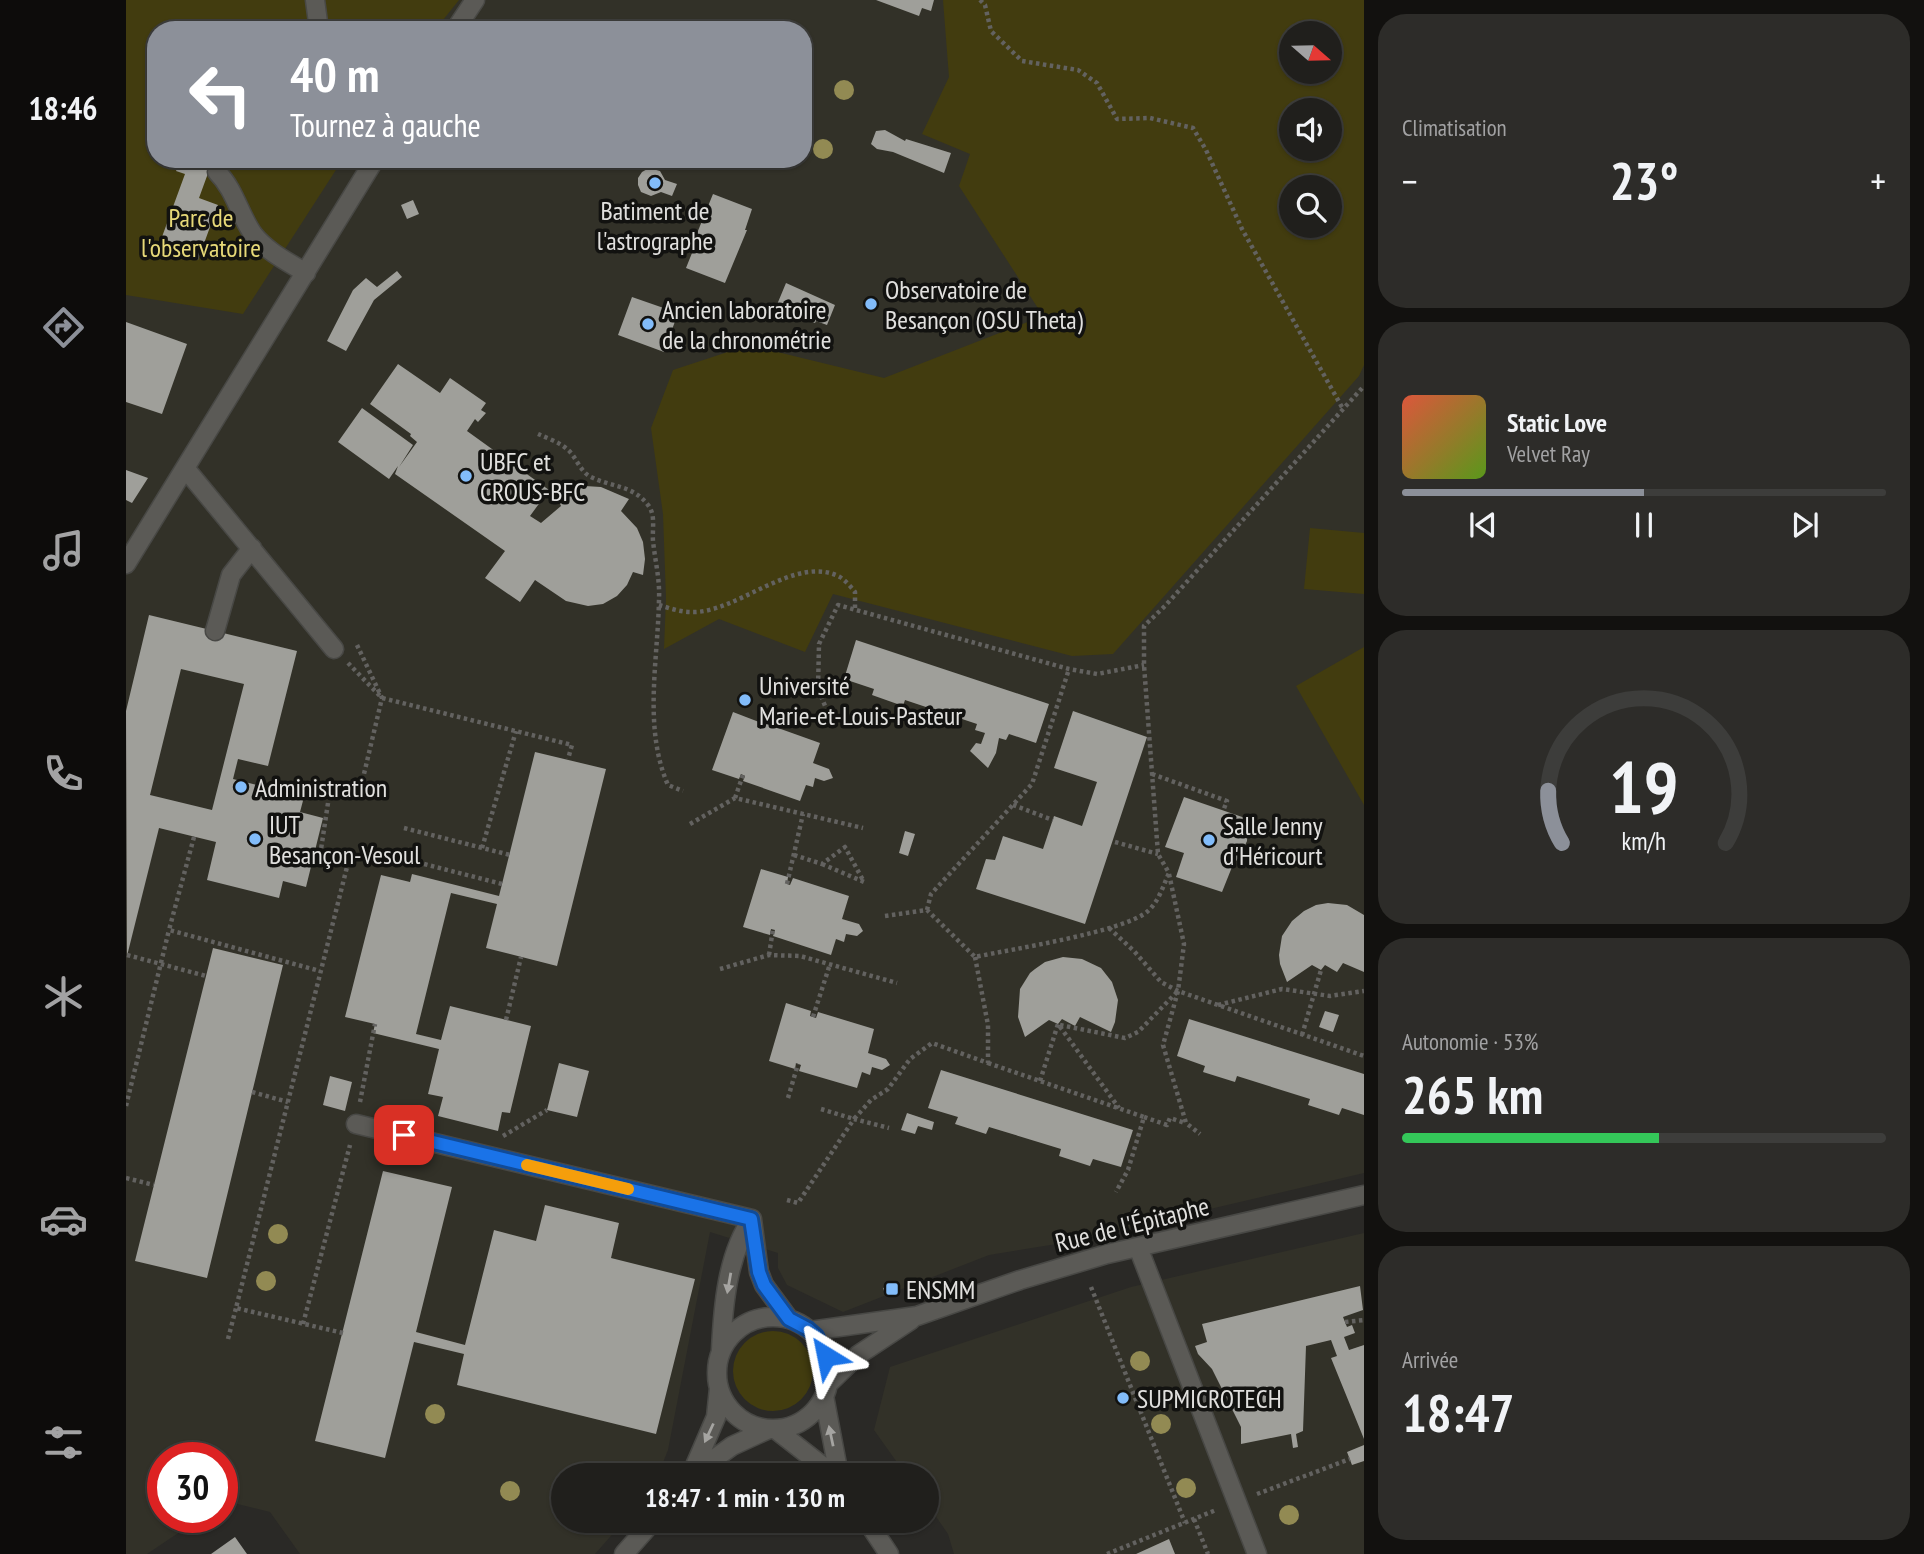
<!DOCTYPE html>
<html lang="fr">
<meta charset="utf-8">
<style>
:root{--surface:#201f1c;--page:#2d2c29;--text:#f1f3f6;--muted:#a2a2a3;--line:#3d3d3b;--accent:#8c9099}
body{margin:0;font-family:"PT Sans Narrow",sans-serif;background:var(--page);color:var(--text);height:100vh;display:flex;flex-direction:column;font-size:26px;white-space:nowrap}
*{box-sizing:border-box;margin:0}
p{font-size:23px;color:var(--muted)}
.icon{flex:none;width:38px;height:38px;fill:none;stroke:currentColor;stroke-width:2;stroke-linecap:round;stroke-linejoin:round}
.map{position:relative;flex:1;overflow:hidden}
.drawer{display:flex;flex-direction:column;gap:14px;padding:14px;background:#12110f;width:560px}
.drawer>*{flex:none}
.guide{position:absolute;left:21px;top:21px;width:665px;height:147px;border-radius:28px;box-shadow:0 2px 5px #0004,0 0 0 2px var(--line);background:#8c9099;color:#fff;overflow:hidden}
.needle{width:46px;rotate:110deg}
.buttons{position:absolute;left:1153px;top:21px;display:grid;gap:14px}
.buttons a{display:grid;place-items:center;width:63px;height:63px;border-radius:50%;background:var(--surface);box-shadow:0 2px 5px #0004,0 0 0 2px var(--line);font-size:35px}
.speed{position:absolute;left:21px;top:1442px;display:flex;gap:14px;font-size:35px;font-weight:700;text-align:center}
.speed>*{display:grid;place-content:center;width:91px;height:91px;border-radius:50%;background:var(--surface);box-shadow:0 2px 5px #0004,0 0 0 2px var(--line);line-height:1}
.speed .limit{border:10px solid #d22;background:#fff;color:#111}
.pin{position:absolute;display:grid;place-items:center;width:60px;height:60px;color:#fff;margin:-30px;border-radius:14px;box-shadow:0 4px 10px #0006}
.me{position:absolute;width:77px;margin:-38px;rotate:325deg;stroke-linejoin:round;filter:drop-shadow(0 0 5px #0008)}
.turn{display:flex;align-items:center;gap:24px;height:147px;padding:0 28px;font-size:32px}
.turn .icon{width:91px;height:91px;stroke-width:2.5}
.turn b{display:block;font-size:49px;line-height:60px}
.big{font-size:52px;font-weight:800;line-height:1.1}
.drawer .card{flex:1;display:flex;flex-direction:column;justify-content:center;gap:10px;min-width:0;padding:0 24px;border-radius:28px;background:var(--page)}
.drawer .dial{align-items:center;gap:0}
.dial svg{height:182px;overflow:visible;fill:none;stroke:var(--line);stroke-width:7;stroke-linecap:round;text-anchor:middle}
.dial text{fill:var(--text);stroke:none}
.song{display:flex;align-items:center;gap:21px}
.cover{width:84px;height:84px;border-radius:10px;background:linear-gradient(135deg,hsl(10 70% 55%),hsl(90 70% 35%))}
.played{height:7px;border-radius:4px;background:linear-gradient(90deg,var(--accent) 50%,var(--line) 50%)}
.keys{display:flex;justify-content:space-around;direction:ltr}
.heat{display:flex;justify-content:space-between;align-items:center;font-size:38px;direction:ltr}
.charge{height:10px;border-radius:5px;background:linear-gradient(90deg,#34c759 53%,var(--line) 0)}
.trip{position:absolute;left:425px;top:1463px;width:388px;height:70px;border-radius:35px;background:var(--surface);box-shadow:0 2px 5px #0004,0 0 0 2px var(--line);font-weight:800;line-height:70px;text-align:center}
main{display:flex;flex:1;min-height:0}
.tabs{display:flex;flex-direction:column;width:126px;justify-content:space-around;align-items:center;background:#0d0c0b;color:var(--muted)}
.tabs .icon{width:49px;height:49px}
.tabs .selected{color:var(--accent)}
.tabs b{font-size:32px;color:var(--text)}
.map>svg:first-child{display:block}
</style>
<main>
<nav class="tabs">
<b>18:46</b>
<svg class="icon selected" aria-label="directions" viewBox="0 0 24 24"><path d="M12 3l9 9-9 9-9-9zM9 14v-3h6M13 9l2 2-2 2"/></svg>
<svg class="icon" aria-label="music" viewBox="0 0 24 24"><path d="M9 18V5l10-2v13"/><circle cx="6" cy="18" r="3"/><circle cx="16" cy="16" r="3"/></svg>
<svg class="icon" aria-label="phone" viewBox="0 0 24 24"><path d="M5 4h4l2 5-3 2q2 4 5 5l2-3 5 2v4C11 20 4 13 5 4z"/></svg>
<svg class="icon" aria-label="climate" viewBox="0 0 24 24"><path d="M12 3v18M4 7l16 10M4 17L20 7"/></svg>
<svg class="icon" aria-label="car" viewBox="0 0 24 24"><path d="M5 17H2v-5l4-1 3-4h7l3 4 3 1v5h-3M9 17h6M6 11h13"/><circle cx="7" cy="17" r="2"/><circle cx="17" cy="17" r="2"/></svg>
<svg class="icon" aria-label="filters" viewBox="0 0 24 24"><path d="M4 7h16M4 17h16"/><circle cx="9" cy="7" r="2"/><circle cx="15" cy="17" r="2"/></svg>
</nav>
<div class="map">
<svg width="1238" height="1554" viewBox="0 0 1238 1554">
<rect width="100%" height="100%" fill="#2a2926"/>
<path fill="#323128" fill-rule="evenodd" d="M0,0H1238V1173L943,1242L863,1255L717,1312L661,1285L652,1268V1253L584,1232L542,1450L532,1475H438V1521H498L469,1554H174L144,1512L99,1501L96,1503V1458H37V1517H76L21,1554H0ZM30,30H677V159H30ZM1166,33H1204V72H1166ZM1166,110H1204V149H1166ZM1166,187H1204V226H1166Z
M1238,1233V1554H828L822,1534L802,1505V1475H780L748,1430L764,1367L1005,1287Z"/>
<path fill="#423c0f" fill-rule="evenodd" d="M0,0H333L309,30H30V159H217L117,314L0,295Z
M817,0H1238V365L1233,376L987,654L946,656L707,594L679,652L593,619L538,649L540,598L537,514L525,428L547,370L623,345L758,378L917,316L833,186L844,154L796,134L823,77ZM1204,33V72H1166V33ZM1204,110V149H1166V110ZM1204,187V226H1166V187Z
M1184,528L1238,533V594L1178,589Z
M1238,647V805L1170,686Z
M607 1371a40 40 0 1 1 80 0a40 40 0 1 1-80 0Z"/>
<path fill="#9f9f9a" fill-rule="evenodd" d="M750,0H808L805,11L796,8L793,16Z
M759,130L779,141L780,139L825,153L818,173L767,152L751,149L745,144L750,131Z
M55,159H69L85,165L73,198L92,205L72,260L33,245L59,174L50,171Z
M523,168L534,171L539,180L551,184L546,196L535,192L525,196L515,192L512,185V178L516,172Z
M587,194L626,209L619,230H621L599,283L560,268L568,248H565Z
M287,200L293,214L281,219L275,205Z
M271,271L276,277L248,300L220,351L201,341L227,290L240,278L251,287Z
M660,283L709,305L701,325L690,321L689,323L650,307Z
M506,297L552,313L538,352L492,335Z
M0,322L61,344L36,414L0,402Z
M272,364L314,393L324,378L360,403L355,410L360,413L352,422L349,419L341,431L423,490L404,516L415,523L435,506L426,486L443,482L444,488L459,486L475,487L503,499L495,511L511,528L517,542L519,559L517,575L507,572L501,585L491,596L477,604L462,606L440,601L409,580L394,602L359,578L379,551L269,474L272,466L263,479L212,442L236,408L287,445L273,467L291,442L284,436L285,434L244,404Z
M0,470L22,478L6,503L0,500Z
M23,615L171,651L142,766L112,759L107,779L178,797L174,812L197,818L180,887L157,881L153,898L81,880L90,842L33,828L1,956L0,711ZM55,669L118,684L86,810L24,795Z
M730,640L923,704L910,743L883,734L880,740L873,738L870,753L862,768L844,751L850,743L855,744L859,733L849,730L851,724L779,700L777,706L746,695L748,689L718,679Z
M947,711L1021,737L959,924L850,889L860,859L869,860L877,836L917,849L928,816L956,826L971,782L928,768Z
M607,712L633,722L631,727L635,729L638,723L694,743L687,763L703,769L707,778L698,781L689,778L687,787L680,785L674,801L617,781L619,776L615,774L613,779L586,770Z
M409,752L480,769L431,966L360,948L371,904L325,893L290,1034L315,1040L324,1006L405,1026L384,1113L376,1112L372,1131L312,1116L317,1097L302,1094L313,1049L247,1033L249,1024L219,1017L255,875L284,882L286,874L373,896Z
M1058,797L1122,819L1121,841L1115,854L1106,867L1096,892L1050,877L1058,853L1039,847Z
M779,831L789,834L782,856L773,853Z
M635,869L662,877L661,884L664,885L667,878L723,896L716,919L733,924L737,931L731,936L720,934L718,942L710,939L705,955L647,936L649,930L645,929L644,935L617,927Z
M1202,903L1221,905L1238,915V972L1217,963L1211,972L1199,965L1195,970L1186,965L1161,982L1154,964L1153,955L1156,936L1166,921L1178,911L1190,905Z
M87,948L157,965L81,1278L9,1261Z
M937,957L956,959L975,968L986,982L992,1000L989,1022L985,1032L954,1017L949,1026L936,1019L932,1024L923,1020L899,1037L892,1017L894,989L904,973L909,969L919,962Z
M660,1003L685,1011L684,1016L690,1018L692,1012L748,1029L742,1053L760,1059L764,1065L756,1070L746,1067L744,1075L736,1072L731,1088L673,1071L675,1065L670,1063L669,1069L643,1061Z
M1199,1011L1213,1015L1207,1032L1193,1027Z
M1063,1019L1238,1074V1115L1216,1108L1213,1115L1182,1105L1184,1099L1111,1076L1109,1082L1077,1072L1079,1066L1051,1056Z
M433,1063L463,1071L451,1117L421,1110Z
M815,1070L1007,1130L995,1167L967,1159L964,1166L933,1156L935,1149L863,1127L860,1134L829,1124L832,1117L802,1108Z
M204,1076L226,1082L219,1111L197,1105Z
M781,1113L808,1122L806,1130L792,1126L789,1134L775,1130Z
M257,1171L326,1187L290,1332L339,1345L368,1230L410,1241L419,1205L493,1223L485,1258L569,1279L530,1434L331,1385L338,1354L288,1342L259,1458L189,1441Z
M770,1284L772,1289L759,1294L757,1288Z
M1234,1286L1237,1310L1217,1317L1221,1327L1226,1325L1229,1333L1218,1337L1223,1350L1238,1345V1439L1205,1358L1211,1356L1205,1340L1180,1346L1177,1431L1170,1434L1172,1447L1167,1448L1165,1434L1115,1444V1427L1086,1369L1072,1354L1069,1346L1081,1342L1076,1324Z
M1238,1445V1461L1226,1465L1221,1452Z
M109,1537L121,1554H85Z
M1043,1539L1049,1554H1010Z"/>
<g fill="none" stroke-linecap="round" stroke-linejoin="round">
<defs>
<path id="minor" d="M189,0L193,30
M329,30L349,0
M91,172C109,190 113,214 127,234C140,251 162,262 180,273
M59,468L208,649
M0,564L249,159
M89,631L105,575L126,548
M230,1124L626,1219
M626,1219L633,1272L638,1285L663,1319
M1012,1247L1131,1554
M591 1373a56 56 0 1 1 112 0a56 56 0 1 1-112 0Z
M684,1331L791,1316L894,1280L981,1254L1238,1195
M595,1350C597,1307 601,1255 626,1219
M701,1385L732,1355L785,1320
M698,1396L713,1475
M649,1429L708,1475
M565,1475L590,1417L593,1388
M566,1475L606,1446L643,1429
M741,1521L763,1554
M498,1554L527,1521"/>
</defs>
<use href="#minor" stroke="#484845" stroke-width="21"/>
<path stroke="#636260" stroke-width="4.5" stroke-dasharray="3.5 3.5" stroke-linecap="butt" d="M854,0L859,5L865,31L896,61L952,70L971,83L991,119L1024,118L1067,128L1080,150L1116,229L1217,409
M412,434C421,438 433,442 441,449C450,456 454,472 465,477C485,487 507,485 522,505C530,515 526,529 527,541C529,560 534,580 533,599C532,660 517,728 542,785L557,791
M533,605C543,608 554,612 565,612C611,614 669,553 714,577C720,581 725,587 729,592V609
M231,645L256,698L233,795
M222,663L256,698L446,745L442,759
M707,725L692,689L693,644L712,605L943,669L971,674L1018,665
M1026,774L1101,801L1097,811
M609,798L617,775
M202,803L194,856L216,862
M887,805L927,820
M564,824L609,798L737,828
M278,828L384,855
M68,837L43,930L194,971
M989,842L1032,854
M356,848L390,731
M668,855L696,864L719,847L738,882L696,864
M271,857L376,884
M1043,874L1058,944L1052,991L1037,1045L1060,1123L1074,1134
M661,884L677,814
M801,910L805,894L906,784L943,669
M759,916L801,910L849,957C886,949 998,932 1022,911C1033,901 1037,886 1043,873L1032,854L1018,665V626L1039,606L1238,386
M983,928L1008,951L1035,982L1052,991L1238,1056
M1,955L80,976
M643,955L647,929
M594,969L643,955L674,956L771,983
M1092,1005L1156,989L1204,996L1238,991
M687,1017L704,964
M380,1020L395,957
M934,1025L999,1038L1012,1032L1052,991
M1176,1035L1195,970
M862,1063L1018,1117L1002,1170L990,1192
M914,1081L932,1024L993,1108
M126,1092L162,1102
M662,1098L672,1064
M234,1102L249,1024
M0,1106L43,930
M695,1109L728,1119L745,1100L762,1089L784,1059L806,1043L862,1063V1025L849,957
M1018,1117L1041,1125L1044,1118L1059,1123
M377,1136L421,1110
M0,1178L28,1185
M661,1200L672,1203L728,1119L763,1128
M965,1287L1059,1523
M1219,1322L1238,1320
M177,1324L224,1145
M217,1333L110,1308L221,867
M102,1339L110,1308
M1131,1494L1224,1459
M1068,1519L1082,1554
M548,1530L556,1521
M981,1554L1090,1510"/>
<use href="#minor" stroke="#5b5a56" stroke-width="18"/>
</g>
<g fill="#928a53">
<circle cx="718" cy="90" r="10"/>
<circle cx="697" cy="149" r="10"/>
<circle cx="152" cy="1234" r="10"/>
<circle cx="140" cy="1281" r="10"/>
<circle cx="1014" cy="1361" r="10"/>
<circle cx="309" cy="1414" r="10"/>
<circle cx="1035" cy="1424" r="10"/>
<circle cx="1060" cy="1488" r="10"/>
<circle cx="384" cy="1491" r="10"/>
<circle cx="1163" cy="1515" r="10"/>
</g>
<defs><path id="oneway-solid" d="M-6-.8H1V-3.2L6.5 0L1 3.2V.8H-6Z" transform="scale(1.75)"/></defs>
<g fill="#a5a4a1">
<use href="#oneway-solid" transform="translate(603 1283) rotate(100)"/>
<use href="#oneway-solid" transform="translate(583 1433) rotate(115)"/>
<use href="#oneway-solid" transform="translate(705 1436) rotate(-102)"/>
</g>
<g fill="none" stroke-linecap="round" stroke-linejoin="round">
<defs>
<path id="route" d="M278,1135L625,1219L633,1272L638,1285L663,1319L682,1329L690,1336L700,1356"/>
</defs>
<use href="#route" stroke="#114b97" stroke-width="18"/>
<use href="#route" stroke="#1a73e8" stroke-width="12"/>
<path stroke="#f59e0b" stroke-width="12" d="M401,1165L502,1189"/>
</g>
<g fill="#82bcfa" stroke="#121210" stroke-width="2.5">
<circle cx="529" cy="183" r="7"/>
<circle cx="745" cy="304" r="7"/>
<circle cx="522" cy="324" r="7"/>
<circle cx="340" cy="476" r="7"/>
<circle cx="619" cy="700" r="7"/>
<circle cx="115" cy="787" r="7"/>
<circle cx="129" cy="839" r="7"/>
<circle cx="1083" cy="840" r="7"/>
<rect x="759" y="1282" width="14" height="14" rx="3.5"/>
<circle cx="997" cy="1398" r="7"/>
</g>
<g text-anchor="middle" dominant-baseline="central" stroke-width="7" stroke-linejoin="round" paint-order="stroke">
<g font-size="26" fill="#e1e0de" stroke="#121210" text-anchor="start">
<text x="529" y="210" text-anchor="middle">Batiment de<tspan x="529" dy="30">l'astrographe</tspan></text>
<text x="759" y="289">Observatoire de<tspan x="759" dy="30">Besançon (OSU Theta)</tspan></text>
<text x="536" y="309">Ancien laboratoire<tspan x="536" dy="30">de la chronométrie</tspan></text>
<text x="354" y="461">UBFC et<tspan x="354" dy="30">CROUS-BFC</tspan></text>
<text x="633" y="685">Université<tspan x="633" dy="30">Marie-et-Louis-Pasteur</tspan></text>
<text x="129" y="787">Administration</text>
<text x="143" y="824">IUT<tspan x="143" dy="30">Besançon-Vesoul</tspan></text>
<text x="1097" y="825">Salle Jenny<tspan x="1097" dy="30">d'Héricourt</tspan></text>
<text x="780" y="1289">ENSMM</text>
<text x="1011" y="1398">SUPMICROTECH</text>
</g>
<g font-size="26" fill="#e7d978" stroke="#121210">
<text x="75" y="217">Parc de<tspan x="75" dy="30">l'observatoire</tspan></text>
</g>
<g font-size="26" fill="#e1e0de" stroke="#121210">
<text transform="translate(1006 1224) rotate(-14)">Rue de l'Épitaphe</text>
</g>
</g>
</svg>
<div class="buttons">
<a><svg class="needle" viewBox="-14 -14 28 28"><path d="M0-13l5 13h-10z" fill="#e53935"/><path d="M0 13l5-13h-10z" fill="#a2a2a3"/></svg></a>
<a><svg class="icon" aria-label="sound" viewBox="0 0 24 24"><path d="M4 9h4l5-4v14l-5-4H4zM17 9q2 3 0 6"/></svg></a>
<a><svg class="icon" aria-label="search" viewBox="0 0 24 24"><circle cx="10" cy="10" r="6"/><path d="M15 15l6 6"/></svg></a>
</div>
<div class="speed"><div class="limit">30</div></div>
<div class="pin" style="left:278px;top:1135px;background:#d93025"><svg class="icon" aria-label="arrive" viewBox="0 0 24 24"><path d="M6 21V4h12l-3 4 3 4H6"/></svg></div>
<svg class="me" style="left:700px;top:1356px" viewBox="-20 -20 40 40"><path d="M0-17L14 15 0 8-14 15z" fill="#1a73e8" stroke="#fff" stroke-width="4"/></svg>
<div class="trip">18:47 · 1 min · 130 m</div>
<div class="guide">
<div class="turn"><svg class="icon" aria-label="left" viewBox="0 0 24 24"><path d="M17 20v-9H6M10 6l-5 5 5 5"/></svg><div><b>40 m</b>Tournez à gauche</div></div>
</div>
</div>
<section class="drawer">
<div class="card"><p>Climatisation</p>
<div class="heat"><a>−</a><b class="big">23°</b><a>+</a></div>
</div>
<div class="card">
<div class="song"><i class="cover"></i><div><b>Static Love</b><p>Velvet Ray</p></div></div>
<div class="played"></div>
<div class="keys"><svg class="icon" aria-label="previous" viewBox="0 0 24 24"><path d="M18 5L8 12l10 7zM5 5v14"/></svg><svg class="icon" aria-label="pause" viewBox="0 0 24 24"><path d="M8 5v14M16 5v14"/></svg><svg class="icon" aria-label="next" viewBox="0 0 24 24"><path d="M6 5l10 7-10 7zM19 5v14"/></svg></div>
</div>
<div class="card dial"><svg viewBox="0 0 100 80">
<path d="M14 69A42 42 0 1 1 86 69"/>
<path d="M14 69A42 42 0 0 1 8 46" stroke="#8c9099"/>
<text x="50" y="56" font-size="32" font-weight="700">19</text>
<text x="50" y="72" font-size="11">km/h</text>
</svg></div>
<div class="card"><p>Autonomie · 53%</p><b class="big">265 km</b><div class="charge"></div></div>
<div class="card"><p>Arrivée</p><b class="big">18:47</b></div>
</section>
</main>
